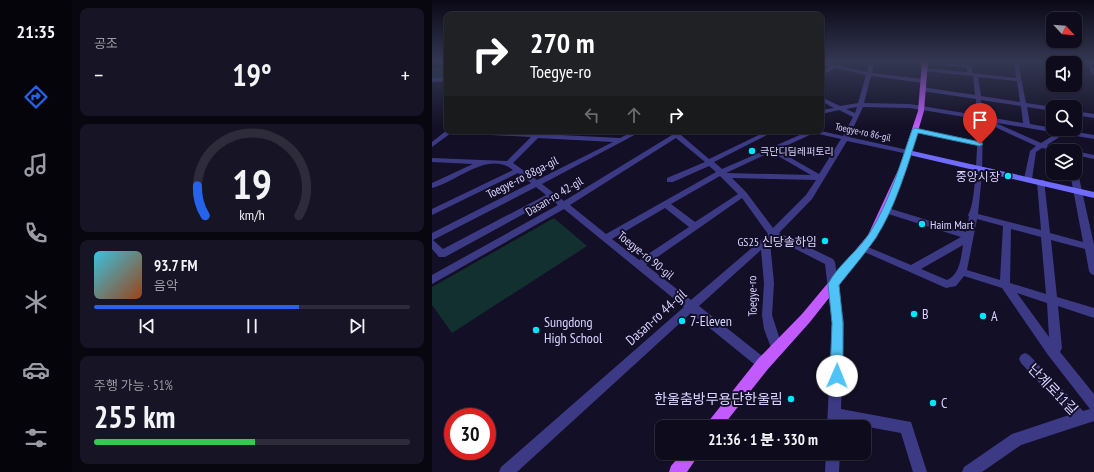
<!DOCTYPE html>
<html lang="ko">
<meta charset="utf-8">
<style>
:root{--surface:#0e0b1c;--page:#171425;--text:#f1f3f6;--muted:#9b9ba3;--line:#2e2b3b;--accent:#2563eb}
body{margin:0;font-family:"PT Sans Narrow","Noto Sans KR",sans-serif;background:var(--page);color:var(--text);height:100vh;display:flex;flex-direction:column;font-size:15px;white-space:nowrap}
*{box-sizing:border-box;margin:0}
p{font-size:13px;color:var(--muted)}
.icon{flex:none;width:22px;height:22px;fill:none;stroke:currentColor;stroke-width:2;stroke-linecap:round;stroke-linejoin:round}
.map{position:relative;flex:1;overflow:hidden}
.sheet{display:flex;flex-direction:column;gap:8px;padding:8px;background:#08060f;width:360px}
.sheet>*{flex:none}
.guide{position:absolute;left:12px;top:12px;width:380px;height:122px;border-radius:8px;box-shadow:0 1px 3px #0004,0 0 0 1px var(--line);background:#202124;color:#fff;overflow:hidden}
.needle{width:26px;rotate:116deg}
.fabs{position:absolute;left:614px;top:12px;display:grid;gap:8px}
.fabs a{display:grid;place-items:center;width:36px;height:36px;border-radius:8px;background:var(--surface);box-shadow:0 1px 3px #0004,0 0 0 1px var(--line);font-size:20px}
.speed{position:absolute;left:12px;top:408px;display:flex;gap:8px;font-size:20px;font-weight:700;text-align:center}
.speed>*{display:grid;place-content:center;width:52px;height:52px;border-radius:50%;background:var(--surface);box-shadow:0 1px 3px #0004,0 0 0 1px var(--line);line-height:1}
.speed .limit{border:6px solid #d22;background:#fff;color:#111}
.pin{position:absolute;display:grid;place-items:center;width:34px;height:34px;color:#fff;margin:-41px -17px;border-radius:50% 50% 50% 0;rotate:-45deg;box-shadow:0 0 4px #0007}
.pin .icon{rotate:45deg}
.me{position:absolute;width:44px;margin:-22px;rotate:1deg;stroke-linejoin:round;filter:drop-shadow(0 0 3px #0008)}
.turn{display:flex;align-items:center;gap:14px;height:84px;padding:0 20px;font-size:18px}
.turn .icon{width:52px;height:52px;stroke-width:2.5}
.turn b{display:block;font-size:28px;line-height:34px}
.lanes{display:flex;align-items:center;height:38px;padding:0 20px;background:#0003;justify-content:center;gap:20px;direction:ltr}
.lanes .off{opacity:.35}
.big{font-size:30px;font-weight:800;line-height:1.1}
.sheet .widget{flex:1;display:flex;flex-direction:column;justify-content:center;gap:6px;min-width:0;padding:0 14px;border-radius:8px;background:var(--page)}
.sheet .dial{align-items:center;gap:0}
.dial svg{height:104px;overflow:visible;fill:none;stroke:var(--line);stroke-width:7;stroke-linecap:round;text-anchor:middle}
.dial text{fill:var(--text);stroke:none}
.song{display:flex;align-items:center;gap:12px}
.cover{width:48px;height:48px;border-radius:6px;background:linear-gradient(135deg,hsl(190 70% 55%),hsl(20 70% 35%))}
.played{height:4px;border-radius:2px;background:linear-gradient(90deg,var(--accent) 65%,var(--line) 65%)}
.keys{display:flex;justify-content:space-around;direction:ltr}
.heat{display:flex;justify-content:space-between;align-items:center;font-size:22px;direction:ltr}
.charge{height:6px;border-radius:3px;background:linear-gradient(90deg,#34c759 51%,var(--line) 0)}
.trip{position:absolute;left:223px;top:420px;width:216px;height:40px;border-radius:8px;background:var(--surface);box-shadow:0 1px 3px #0004,0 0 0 1px var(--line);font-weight:800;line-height:40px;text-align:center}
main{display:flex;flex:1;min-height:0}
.menu{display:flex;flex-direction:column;width:72px;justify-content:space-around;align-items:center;background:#06040b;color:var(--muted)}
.menu .icon{width:28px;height:28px}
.menu .selected{color:var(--accent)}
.menu b{font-size:18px;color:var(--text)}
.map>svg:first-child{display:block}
</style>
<main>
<nav class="menu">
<b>21:35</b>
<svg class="icon selected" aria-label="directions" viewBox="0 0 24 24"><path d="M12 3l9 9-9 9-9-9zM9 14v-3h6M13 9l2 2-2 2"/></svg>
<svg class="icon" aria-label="music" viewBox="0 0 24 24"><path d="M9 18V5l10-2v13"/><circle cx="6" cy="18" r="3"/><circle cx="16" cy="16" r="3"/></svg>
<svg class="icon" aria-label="phone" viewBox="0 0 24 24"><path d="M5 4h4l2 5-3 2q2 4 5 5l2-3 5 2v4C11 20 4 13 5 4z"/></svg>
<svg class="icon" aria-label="climate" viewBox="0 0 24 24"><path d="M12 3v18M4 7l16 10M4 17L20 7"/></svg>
<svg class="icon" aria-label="car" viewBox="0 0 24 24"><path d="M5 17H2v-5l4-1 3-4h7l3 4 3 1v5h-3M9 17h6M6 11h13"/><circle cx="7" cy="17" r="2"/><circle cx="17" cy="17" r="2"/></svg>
<svg class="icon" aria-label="filters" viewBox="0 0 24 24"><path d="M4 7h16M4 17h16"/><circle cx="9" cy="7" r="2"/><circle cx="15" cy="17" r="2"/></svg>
</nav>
<section class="sheet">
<div class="widget"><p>공조</p>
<div class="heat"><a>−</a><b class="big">19°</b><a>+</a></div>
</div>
<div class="widget dial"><svg viewBox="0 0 100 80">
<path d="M14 69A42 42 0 1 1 86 69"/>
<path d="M14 69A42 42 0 0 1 8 46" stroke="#2563eb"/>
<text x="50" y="56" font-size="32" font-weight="700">19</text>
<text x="50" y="72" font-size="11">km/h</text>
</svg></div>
<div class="widget">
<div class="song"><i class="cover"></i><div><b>93.7 FM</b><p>음악</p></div></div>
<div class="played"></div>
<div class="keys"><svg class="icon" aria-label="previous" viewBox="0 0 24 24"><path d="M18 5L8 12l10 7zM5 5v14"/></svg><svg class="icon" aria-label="pause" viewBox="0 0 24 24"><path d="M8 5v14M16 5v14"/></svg><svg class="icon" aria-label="next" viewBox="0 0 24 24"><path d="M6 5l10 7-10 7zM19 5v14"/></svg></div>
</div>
<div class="widget"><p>주행 가능 · 51%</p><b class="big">255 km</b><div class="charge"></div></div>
</section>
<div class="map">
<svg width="662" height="472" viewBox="0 0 662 472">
<rect width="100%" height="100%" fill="#130f26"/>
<path fill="#12302f" d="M15,66V75L10,79L0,80V69Z
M122,218L155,246L20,333L0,305V287Z"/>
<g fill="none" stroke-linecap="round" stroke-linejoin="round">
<path fill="#3d3a85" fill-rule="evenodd" d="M0,62H9L0,65Z
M389,62L403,65L406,64L408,66L435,72L437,62H442L440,73L491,79L494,81L491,83L439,76L432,103L478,104L544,115V99L490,91L487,89L490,87L543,95L541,76L492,71L490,70V68L535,72V68L506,64L508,63L537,65L540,67V73L584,78L582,62H586L594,103L621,107V111L595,107L598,124L662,135V139L632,134L615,145L636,150L637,151H624L610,148L604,152L600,179L596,181L592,179L598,151L604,146L561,126L560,122L551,120L550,174L546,214L609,230L605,182L606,180H612L618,233L651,242L638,173H643V171L646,173L662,245V275L659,274L657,271L653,249L619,240L625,297L662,308V318L626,306L630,348L628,352L662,394V421L589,445L550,472H530L532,467L580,434L637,415L589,363L587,359L589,355L593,353L597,355L651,411L658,409L616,355L570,288L532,276L524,286L514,288L428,250L426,248L428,246L431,245L479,265L529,237L450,212L449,210L453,207L534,232L537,217L536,215C543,205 544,163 545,149V145L483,132L480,130L483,128L545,141V119L478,108L431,107L417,137L476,150L480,152L476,154L415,141L380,199L347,233L401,259L403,262L412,323L409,409L479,422L495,472H481L469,433L409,422V427H395L400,323L393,264L342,238L338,242L342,283L340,315L351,349L349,353L345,354L341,353L332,329L330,315L332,283L329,250L267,306L335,360L337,364L335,368L331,370L327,368L259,313L85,472H67L69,467L252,307L132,209L0,284V275L126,205L119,199L13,257H7L0,249V233L99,183L86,173L0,215V209L81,170C56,150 25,182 0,188V183L41,164L0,162V158L75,161L99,137L19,133L0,147V142L15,130L103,133L107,131L109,132L110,134L188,138L202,131H210L110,184L132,201L240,135L237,131L245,132L258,131L249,135L277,159L335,131H343L282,162L290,169L377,131H389L411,136L421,117L407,110L389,114V110L402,108L389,101V97L408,106L426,103L434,75L404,68L389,75V71L398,67L389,64ZM546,77L585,81L588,102L549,96ZM549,100L589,106L591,123L551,116ZM425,107L423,113L414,109ZM566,123L625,133L609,143L566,124ZM382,133L409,139L387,174L345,150ZM106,138L181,142L105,180L81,163ZM244,138L273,162L235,178V182H241L277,166L284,172L174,234L138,205ZM339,152L379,175L294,173ZM288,176L306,194L263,222L239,204ZM300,178L384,180L374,195L341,228L314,192ZM104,187L114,195L11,249L1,240ZM310,198L336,234L259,300L214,265ZM233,208L257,227L207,260L180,239ZM545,219L571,226L568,280L535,270ZM579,229L609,237L614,294L578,283ZM531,245C529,257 528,275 515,280L489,269ZM585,293L615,303L617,337Z
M653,62H658L662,69V75L660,74Z
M15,77V81L0,82V78Z
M643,111L662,114V118L643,115Z
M643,119L646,121V124L643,125Z
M643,151L662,155V159L643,155Z
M394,453H408L407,472H393Z"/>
<path fill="#6f6bff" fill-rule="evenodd" d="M654,62H662V65L655,63Z
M473,150H476L662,192V198L473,154Z"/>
<path fill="#c25bff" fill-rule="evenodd" d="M490,62H496L492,111L475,168L445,237L378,322L336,369L290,427H273L276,422L326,359L370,314L436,235L467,168L486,111Z
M250,453H268L255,472H237L239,466Z"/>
</g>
<linearGradient id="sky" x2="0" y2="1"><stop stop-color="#0a0815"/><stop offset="0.48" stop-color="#333752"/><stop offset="1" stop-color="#333752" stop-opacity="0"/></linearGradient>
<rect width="662" height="128" fill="url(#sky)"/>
<path fill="#4fc3f7" stroke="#337fa1" d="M483,128L548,142L551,144L548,146L486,133C475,167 463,209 443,239C432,255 419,270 407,285L411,323V376L409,380L405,382L400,380L398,376L400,323L396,284C406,265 425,252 437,234C457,203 468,165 480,130Z"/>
<g fill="#00e5ff" stroke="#130f26" stroke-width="1.5">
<circle cx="320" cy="151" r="4"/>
<circle cx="576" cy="176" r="4"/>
<circle cx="490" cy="224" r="4"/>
<circle cx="393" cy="241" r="4"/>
<circle cx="482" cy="314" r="4"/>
<circle cx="551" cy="316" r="4"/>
<circle cx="250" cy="321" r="4"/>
<circle cx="104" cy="330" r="4"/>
<circle cx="359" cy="399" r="4"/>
<circle cx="501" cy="403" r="4"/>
</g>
<g text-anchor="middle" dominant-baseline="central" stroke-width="4" stroke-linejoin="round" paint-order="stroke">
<g font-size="10" fill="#d9d4ff" stroke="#130f26">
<text transform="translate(431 132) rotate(12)">Toegye-ro 86-gil</text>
</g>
<g font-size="10" fill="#d9d4ff" stroke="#130f26" text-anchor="start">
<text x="328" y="151">극단디딤레퍼토리</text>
</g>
<g font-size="12" fill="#d9d4ff" stroke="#130f26" text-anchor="end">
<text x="568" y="176">중앙시장</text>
<text x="498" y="224" text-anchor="start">Haim Mart</text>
<text x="385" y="241">GS25 신당솔하임</text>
</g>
<g font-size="12" fill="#d9d4ff" stroke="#130f26">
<text transform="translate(90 177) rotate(-27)">Toegye-ro 88ga-gil</text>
<text transform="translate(122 196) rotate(-31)">Dasan-ro 42-gil</text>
<text transform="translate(214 255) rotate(39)">Toegye-ro 90-gil</text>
<text transform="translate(320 296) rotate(-91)">Toegye-ro</text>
</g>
<g font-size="14" fill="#d9d4ff" stroke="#130f26" text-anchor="start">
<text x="490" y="314">B</text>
<text x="559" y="316">A</text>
<text x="258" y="321">7-Eleven</text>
<text x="112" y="322">Sungdong<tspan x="112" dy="16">High School</tspan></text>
<text x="351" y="399" text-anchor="end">한울춤방무용단한울림</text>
<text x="509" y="403">C</text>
</g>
<g font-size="14" fill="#d9d4ff" stroke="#130f26">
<text transform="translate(224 317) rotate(-42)">Dasan-ro 44-gil</text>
<text transform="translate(621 389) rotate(46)">난계로11길</text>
</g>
</g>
</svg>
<div class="fabs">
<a><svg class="needle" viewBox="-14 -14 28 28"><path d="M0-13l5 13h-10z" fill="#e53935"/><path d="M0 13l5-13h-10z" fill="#9b9ba3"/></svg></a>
<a><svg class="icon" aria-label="sound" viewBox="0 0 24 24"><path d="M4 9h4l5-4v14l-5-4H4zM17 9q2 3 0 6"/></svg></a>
<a><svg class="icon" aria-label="search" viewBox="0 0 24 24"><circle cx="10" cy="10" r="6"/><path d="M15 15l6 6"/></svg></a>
<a><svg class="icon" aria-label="layers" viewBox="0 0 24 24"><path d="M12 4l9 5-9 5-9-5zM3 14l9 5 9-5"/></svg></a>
</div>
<div class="speed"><div class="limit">30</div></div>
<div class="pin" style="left:548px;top:144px;background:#d93025"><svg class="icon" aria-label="arrive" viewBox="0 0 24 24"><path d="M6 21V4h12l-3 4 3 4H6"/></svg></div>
<svg class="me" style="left:405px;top:376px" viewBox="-20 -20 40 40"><circle r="19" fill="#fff"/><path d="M0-13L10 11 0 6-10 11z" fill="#4fc3f7"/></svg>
<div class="trip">21:36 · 1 분 · 330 m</div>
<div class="guide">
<div class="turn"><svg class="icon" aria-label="right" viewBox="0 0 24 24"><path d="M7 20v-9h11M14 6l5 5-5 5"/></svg><div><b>270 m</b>Toegye-ro</div></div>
<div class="lanes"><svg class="icon off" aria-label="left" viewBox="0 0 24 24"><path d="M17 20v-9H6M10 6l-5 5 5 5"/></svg><svg class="icon off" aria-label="ahead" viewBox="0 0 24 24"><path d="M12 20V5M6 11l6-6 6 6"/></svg><svg class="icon" aria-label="right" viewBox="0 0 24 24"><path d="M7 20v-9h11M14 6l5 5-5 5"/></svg></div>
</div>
</div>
</main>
